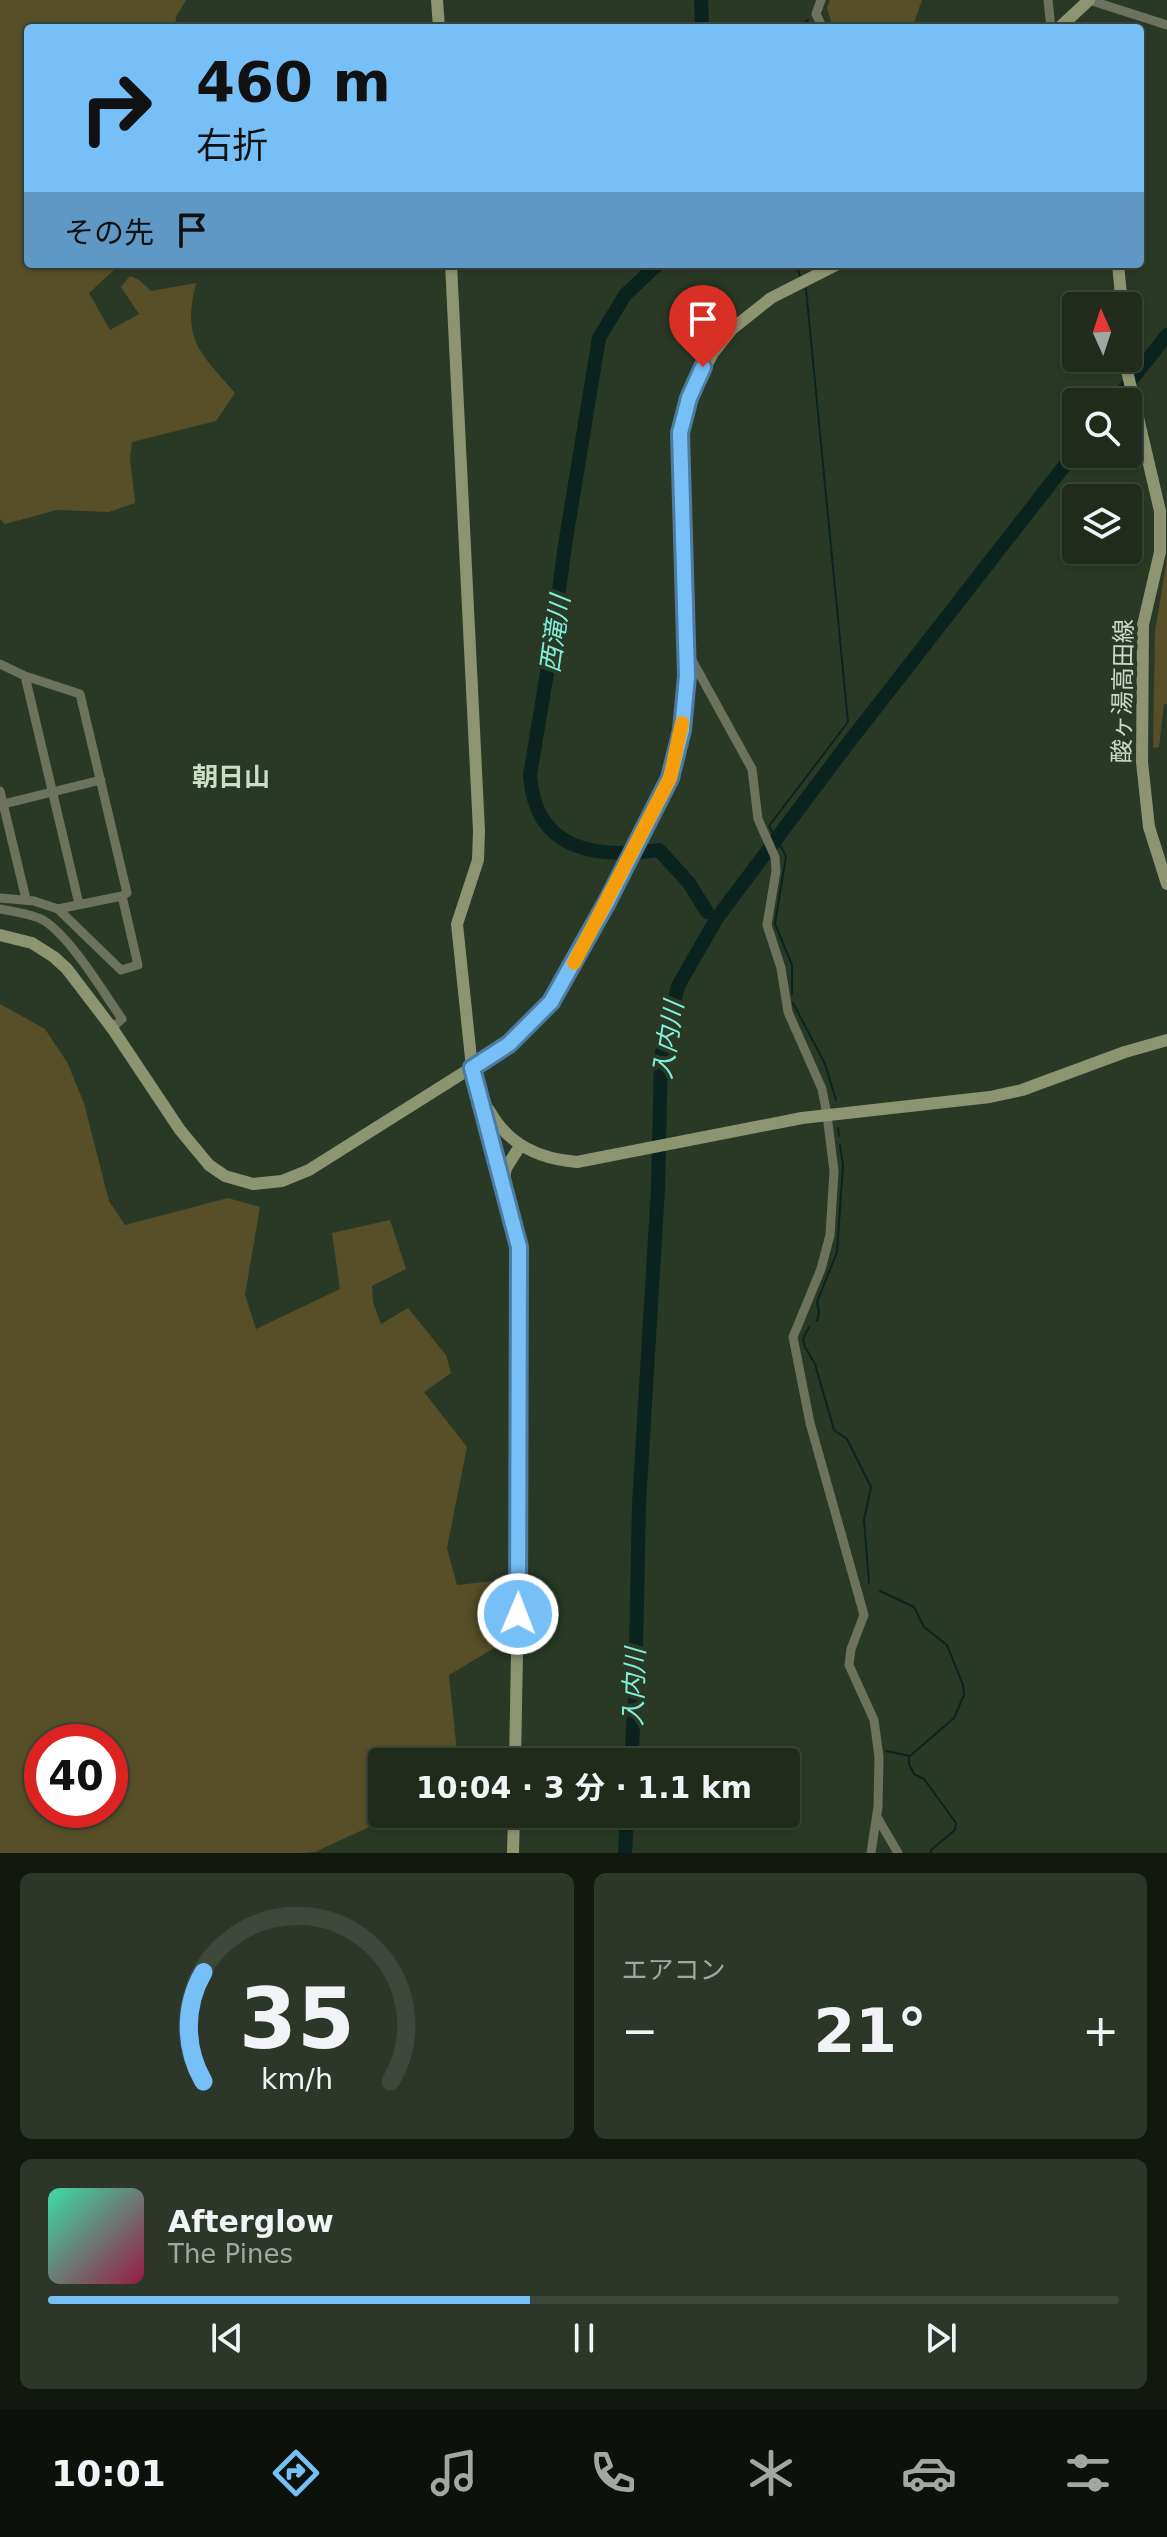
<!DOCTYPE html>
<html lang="ja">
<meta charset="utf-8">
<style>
:root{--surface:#202b1c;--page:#2d3729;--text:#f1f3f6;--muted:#a2a7a3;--line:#3d473b;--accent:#77bff7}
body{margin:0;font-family:"DejaVu Sans","Noto Sans JP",sans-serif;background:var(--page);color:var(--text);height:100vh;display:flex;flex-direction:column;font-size:30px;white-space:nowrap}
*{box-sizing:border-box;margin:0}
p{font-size:26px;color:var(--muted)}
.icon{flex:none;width:44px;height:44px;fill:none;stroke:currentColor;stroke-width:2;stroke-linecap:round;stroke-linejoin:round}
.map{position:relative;height:1853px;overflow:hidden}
.sheet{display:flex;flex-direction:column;gap:20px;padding:20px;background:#12180f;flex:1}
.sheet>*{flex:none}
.top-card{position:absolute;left:24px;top:24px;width:1120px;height:244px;border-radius:8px;box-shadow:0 2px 6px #0004,0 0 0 2px var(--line);background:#77bff7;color:#111;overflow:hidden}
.needle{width:52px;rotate:357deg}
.tools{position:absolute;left:1062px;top:292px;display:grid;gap:16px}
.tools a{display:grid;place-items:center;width:80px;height:80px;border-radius:8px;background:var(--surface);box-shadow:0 2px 6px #0004,0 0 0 2px var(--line);font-size:40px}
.speed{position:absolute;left:24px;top:1724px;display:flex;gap:16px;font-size:40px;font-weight:700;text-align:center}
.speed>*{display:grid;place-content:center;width:104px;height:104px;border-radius:50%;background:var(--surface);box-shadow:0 2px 6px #0004,0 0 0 2px var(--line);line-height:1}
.speed .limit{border:12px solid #d22;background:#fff;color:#111}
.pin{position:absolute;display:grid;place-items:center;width:68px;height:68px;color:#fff;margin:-82px -34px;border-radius:50% 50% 50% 0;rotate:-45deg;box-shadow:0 0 8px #0007}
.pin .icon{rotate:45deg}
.me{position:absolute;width:88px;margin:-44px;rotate:1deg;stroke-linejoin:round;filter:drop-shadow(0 0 6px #0008)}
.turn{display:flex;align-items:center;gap:28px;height:168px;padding:0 40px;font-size:36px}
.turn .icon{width:104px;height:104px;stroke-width:2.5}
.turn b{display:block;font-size:56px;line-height:68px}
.then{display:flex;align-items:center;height:76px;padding:0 40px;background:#0003;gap:16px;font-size:30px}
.big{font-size:60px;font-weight:700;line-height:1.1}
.sheet .card{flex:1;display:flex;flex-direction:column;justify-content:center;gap:12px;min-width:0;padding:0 28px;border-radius:12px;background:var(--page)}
.sheet .dial{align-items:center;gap:0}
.dial svg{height:208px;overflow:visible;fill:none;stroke:var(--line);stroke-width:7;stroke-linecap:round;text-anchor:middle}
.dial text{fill:var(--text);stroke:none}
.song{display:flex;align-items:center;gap:24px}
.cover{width:96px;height:96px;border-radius:12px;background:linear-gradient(135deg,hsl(160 70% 55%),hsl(340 70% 35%))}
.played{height:8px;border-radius:4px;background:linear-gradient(90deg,var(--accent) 45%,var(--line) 45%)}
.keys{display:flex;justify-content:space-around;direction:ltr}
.heat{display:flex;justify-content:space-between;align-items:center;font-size:44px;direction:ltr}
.sheet .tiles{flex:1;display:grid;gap:20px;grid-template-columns:1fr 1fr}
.card:last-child{grid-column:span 2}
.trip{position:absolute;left:368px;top:1748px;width:432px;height:80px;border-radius:8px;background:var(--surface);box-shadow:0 2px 6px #0004,0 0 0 2px var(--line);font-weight:700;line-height:80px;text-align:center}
.menu{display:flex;height:128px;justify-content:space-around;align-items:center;background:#0d110b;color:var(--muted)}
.menu .icon{width:56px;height:56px}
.menu .on{color:var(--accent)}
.menu b{font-size:36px;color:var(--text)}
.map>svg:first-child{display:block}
</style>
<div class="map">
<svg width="1167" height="1853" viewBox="0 0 1167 1853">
<rect width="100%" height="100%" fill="#2a3926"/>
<path fill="#574f27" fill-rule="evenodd" d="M0,0H186L176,17L175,28H28V264H45L47,269L57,264H113L116,268L89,293L110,330L139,314L121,287L130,276L139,280L151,291L196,283C182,340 199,351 235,393L216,421L132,442L130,458L135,503L109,512L57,510L5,524L0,519Z
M830,0H922L912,28H833L827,8Z
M1167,559V704H1164L1159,747L1153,748L1155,631Z
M0,1004L45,1029L67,1062L84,1103L109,1201L125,1225L228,1198L260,1207L245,1295L256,1329L340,1289L332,1233L390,1220L406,1269L372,1286L373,1302L381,1324L408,1308L446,1355L451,1373L424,1392L467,1447L447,1548L457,1585L504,1580L509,1597L511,1638L449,1675L458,1762H382L383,1814L369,1827L315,1852L302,1853H0ZM42,1742H110V1810H42Z"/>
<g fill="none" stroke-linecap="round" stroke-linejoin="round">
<path stroke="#0b231f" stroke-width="2" d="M797,28L808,20
M796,264L800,276
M792,994V965L775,924L786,856L769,826L848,722L806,289
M793,1003L825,1064L836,1100
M838,1128L839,1136
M817,1321L819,1312L817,1302L837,1252L843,1165L840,1145
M809,1327L803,1339L805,1347L815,1364L834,1430L847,1439L871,1487L864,1520L869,1583
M880,1591L914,1607L924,1627L947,1645L963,1685L964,1695L954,1718L910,1756L886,1751
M909,1756V1764L914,1774L924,1779L956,1823L955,1830L932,1849L930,1853"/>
<path stroke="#0b231f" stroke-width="14" d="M701,0L702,28
M658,264L625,295L599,338L565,545L551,649L530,775C535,851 596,859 659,850L689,883L707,912
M1114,402L1167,335
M631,1762L635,1699L639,1504L658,1188L661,1057L678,986L717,918L846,746L1076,451
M625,1853L627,1814"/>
<path stroke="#6d725c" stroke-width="9" d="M821,0L816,14L823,28
M1048,0L1051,28
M1089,0L1167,25
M688,653L752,769L758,819L775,857L776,871L767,925L781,968L788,1012L822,1089L827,1115L834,1171L830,1235L821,1269L793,1337L810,1423L864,1615L851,1649L849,1665L874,1720L879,1757L878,1807L871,1853
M0,664L25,676L80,694L127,893L122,896L138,965L121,970L58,909L34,901L0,898
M25,676L79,904
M0,791L26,899
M0,805L101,780
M0,909C14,912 30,913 43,920C70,936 103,992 122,1019L112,1028
M58,909L122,896
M877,1817L898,1853"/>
<path stroke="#8d9570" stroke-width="12" d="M437,0L439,28
M1059,28L1089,0
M451,264L479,831L478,860L457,924L472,1068L519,1247L520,1489L515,1762
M1118,264L1122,306
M1124,358L1160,511V552L1143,625L1142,762L1149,827L1167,884
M0,935L32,943L54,957L67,969L112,1028L180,1130L209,1165L225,1176L253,1184L282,1181L309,1170L509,1044L551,1002L565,979L657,807L670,778L677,754L687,676L679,448L689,398L713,353L732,329L771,298L838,264
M489,1110C508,1145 539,1159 577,1162L802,1118L990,1097L1022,1090L1125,1052L1167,1040
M504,1178L506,1168L520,1146
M513,1853L514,1814"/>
</g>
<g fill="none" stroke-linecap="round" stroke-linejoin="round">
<defs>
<path id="route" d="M518,1614L519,1247L472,1068L509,1044L551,1002L607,902L670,778L682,730L687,676L680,433L689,398L703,367"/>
</defs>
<use href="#route" stroke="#4d7ca1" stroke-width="20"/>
<use href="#route" stroke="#77bff7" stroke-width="14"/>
<path stroke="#f59e0b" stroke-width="14" d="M574,963L670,778L682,723"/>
</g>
<g text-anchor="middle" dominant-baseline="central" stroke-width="8" stroke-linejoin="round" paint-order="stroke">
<g font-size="24" fill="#cfd8cc" stroke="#2a3926">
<text transform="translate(1123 691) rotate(-89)">酸ヶ湯高田線</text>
</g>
<g font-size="26" font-style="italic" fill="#7feeda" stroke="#2a3926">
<text transform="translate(555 634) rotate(-82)">西滝川</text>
<text transform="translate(668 1040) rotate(-81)">入内川</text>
<text transform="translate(634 1687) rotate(-88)">入内川</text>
</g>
<g font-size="26" font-weight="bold" fill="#cbdec6" stroke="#2a3926">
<text x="231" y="777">朝日山</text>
</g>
</g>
</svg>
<div class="tools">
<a><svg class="needle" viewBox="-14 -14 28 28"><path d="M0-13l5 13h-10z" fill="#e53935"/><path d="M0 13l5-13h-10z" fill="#a2a7a3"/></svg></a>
<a><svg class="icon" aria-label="search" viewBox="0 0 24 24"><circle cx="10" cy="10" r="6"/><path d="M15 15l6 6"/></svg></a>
<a><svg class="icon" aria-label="layers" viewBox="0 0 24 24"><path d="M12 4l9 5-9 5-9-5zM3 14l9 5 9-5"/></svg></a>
</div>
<div class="speed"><div class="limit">40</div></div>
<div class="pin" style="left:703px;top:367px;background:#d93025"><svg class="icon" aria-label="arrive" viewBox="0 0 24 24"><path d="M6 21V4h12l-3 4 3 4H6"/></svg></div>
<svg class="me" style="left:518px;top:1614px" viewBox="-20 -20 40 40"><circle r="17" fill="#77bff7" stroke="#fff" stroke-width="3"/><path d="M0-11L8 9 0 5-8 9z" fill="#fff"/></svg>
<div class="trip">10:04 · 3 分 · 1.1 km</div>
<div class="top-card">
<div class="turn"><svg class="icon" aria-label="right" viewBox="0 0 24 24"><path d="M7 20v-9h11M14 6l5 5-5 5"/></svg><div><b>460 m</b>右折</div></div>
<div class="then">その先<svg class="icon" aria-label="arrive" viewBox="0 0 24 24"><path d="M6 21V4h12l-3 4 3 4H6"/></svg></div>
</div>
</div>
<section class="sheet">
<div class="tiles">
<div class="card dial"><svg viewBox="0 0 100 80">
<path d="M14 69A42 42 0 1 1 86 69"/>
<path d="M14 69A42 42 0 0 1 14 27" stroke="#77bff7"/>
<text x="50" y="56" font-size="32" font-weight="700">35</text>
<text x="50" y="72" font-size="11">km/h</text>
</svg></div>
<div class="card"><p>エアコン</p>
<div class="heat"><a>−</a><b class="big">21°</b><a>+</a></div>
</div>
<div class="card">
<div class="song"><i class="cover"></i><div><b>Afterglow</b><p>The Pines</p></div></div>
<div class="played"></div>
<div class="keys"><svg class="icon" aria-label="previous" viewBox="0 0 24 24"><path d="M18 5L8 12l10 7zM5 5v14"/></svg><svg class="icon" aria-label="pause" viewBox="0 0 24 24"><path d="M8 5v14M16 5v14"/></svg><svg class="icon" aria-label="next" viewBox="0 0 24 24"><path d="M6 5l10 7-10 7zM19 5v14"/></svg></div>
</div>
</div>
</section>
<nav class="menu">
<b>10:01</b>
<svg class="icon on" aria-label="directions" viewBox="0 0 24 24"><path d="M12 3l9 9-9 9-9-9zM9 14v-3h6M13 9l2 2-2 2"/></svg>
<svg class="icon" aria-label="music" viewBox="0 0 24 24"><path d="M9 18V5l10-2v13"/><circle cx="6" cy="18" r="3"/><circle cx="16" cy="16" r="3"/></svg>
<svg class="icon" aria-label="phone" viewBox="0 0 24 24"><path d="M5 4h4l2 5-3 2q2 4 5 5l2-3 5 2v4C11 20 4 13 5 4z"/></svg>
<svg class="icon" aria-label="climate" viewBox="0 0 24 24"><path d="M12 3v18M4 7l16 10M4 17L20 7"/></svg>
<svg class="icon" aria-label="car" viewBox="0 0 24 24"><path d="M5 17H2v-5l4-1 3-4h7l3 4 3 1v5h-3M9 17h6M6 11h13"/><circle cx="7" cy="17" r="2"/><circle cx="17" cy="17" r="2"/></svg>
<svg class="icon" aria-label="filters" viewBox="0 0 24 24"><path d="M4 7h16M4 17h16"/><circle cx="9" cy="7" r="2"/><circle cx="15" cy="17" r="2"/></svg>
</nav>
